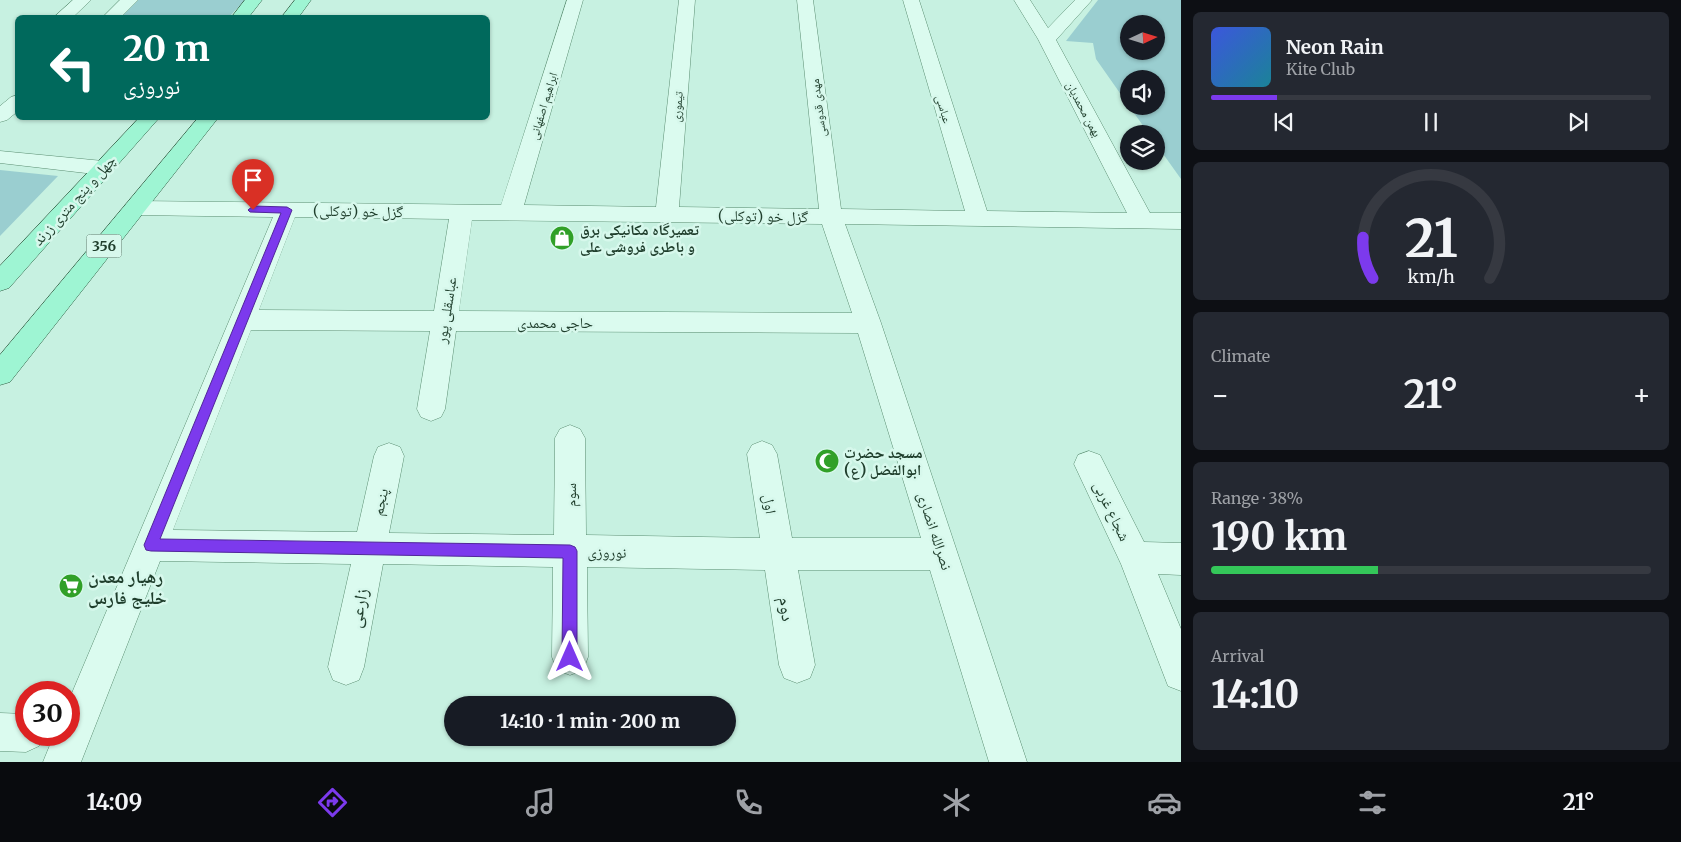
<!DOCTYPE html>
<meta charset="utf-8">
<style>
:root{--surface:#171b24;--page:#242831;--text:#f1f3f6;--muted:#9ea1a6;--line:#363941;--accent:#7c3aed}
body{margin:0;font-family:Merriweather,"Noto Naskh Arabic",serif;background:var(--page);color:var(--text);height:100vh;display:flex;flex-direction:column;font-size:19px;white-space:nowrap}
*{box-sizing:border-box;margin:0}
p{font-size:16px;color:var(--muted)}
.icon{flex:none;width:28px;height:28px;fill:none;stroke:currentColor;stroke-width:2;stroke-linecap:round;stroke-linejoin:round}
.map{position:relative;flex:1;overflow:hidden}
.drawer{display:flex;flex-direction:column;gap:12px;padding:12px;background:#0d0f14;width:500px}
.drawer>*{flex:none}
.guide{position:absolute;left:15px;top:15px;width:475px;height:105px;border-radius:8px;box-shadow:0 1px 4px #0004;background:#00695c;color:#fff;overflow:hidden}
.needle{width:32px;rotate:86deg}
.fabs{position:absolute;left:1120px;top:15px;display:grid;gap:10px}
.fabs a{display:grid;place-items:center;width:45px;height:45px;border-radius:50%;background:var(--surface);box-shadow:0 1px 4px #0004;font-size:25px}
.speed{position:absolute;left:15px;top:681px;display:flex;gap:10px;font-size:25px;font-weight:700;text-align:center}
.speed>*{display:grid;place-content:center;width:65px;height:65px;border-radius:50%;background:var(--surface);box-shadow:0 1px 4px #0004;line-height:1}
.speed .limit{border:8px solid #d22;background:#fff;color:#111}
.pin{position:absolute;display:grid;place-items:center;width:42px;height:42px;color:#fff;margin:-51px -21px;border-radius:50% 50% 50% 0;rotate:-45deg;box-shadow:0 0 5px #0007}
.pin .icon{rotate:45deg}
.me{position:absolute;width:55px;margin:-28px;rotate:0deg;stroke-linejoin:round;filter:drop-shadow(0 0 4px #0008)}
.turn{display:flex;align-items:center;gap:18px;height:105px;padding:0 25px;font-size:22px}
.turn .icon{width:65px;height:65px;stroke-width:2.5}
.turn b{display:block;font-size:35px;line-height:42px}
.big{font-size:38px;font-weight:700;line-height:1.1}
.drawer .widget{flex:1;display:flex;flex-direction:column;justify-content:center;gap:8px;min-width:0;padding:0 18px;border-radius:8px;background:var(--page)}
.drawer .dial{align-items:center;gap:0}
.dial svg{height:130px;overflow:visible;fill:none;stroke:var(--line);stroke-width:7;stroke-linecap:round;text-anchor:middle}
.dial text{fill:var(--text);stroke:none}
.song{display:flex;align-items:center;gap:15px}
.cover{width:60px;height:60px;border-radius:8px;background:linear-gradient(135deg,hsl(230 70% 55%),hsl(190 70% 35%))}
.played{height:5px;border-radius:2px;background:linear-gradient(90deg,var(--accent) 15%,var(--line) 15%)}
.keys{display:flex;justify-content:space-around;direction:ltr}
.heat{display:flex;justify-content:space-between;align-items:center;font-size:28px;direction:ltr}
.charge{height:8px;border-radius:4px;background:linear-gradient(90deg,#34c759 38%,var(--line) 0)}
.trip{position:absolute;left:444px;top:696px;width:292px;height:50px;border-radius:25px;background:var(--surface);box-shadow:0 1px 4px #0004;font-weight:700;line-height:50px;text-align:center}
.dock{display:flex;height:80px;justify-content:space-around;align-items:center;background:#090b0e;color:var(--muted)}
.dock .icon{width:35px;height:35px}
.dock .selected{color:var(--accent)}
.dock b{font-size:22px;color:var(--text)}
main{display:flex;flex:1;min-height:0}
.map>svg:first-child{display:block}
</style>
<main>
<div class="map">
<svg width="1181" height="762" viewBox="0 0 1181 762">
<rect width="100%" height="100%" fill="#c7f1e1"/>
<path fill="#9aced0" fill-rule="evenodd" d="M137,0H245L229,17L117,18Z
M1098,0H1181V179L1156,144V134H1149L1129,106H1156V79H1129V106L1096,59L1093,43L1066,41ZM1129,24H1156V51H1129Z
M0,170L58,176L0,236Z"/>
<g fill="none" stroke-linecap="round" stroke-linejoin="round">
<defs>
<path id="minor" d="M73,0H91L72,18H53Z
M120,0H138L120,18H102Z
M567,0H583L524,205L656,207L679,0H695L679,207L819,209L797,0H813L841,209L965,211L903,0H919L987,211L1127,213L1038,39L1014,0H1030L1048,28L1075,0H1092L1056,40L1150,213H1181V229L845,224L881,323L1027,762H989L930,570H798L815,665L810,678L797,683L784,678L779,665L765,570L587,567L588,657L583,670L570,675L557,670L552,657L553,567L383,564L364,667L359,680L346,685L333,680L328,667L351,564L160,561L81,762H43L54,735H69V700L273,217L135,215L127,213L124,208L127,203L135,201L501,205ZM295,217L449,219L434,311L259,310ZM472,220L822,224L852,313L459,311ZM251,330L430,331L417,409L421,417L431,421L441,417L445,409L456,331L858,333L921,538H792L777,454L772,445L762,441L752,445L747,454L760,538L586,535L585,438L580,429L570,425L560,429L555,438L554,535L389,533L404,456L400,447L389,443L378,447L374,456L357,532L173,530Z
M18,95V111L7,120L0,122V106L11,97Z
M0,151L103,161L110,163L114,168L110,173L103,175L0,163Z
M1089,451L1100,455L1144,542L1181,543V575L1158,574L1181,629V691L1168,686L1121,564L1074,464L1078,455Z
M0,713L26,714V735H44L39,746L26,752L0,751Z"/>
<path id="major" d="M245,0H262L248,18H231Z
M295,0H311L298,18H281Z
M139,118H159L9,288L0,291V266Z
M198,118H218L10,382L0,385V355Z"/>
</defs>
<use href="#minor" stroke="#5b8e72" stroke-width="1"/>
<use href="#major" stroke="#2f5c41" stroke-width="1"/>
<use href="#minor" fill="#dbfbef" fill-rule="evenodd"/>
<use href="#major" fill="#9ef5d3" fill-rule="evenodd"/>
</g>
<path fill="#7c3aed" stroke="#51269a" d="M253,206L287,207L292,210L160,539L570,545L575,547L577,551V657L575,662L570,664L565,662L562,657L563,558L151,551L146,550L144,545L281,213L250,212L248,210Z"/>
<defs>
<symbol id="shop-disc" viewBox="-11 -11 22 22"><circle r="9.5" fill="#31a028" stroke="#d7f8ec"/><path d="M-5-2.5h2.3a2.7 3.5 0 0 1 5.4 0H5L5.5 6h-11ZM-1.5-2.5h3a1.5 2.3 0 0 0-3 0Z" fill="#fff"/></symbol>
<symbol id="mosque-disc" viewBox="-11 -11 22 22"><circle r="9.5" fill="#31a028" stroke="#d7f8ec"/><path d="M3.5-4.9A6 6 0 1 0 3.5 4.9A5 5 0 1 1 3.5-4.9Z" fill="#fff"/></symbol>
<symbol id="supermarket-disc" viewBox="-11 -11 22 22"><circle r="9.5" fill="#31a028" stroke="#d7f8ec"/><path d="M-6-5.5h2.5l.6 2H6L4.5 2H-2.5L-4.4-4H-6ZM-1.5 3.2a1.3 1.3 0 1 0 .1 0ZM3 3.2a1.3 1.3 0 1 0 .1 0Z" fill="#fff"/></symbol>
</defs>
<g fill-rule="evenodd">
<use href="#shop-disc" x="548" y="224" width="28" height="28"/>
<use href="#mosque-disc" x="813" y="447" width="28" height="28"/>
<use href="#supermarket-disc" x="57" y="572" width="28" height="28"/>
</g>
<g text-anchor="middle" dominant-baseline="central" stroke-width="5" stroke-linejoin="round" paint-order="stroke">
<g font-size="12" fill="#1f3e2c" stroke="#d7f8ec">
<text transform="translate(543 106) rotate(-73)">ابراهیم اصفهانی</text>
<text transform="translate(677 107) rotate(-85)">تیموری</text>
<text transform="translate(818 108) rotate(-97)">مهدی قدوسی</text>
<text transform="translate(944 109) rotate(73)">عباسی</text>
<text transform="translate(1084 109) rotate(62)">بهمن محمدیان</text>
</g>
<rect fill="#d7f8ec" stroke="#567666" stroke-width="1" x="86.5" y="234.5" width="35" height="23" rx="4"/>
<g font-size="14" font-weight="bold" fill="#1f3e2c">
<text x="104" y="246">356</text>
</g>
<g font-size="15" fill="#1f3e2c" stroke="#d7f8ec">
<text transform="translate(74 200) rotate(-48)">چهل و پنج متری زرند</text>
<text transform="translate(358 211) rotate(1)">گزل خو (توکلی)</text>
<text transform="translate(763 216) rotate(1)">گزل خو (توکلی)</text>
<text transform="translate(446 310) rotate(-81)">عباسقلی پور</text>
<text x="555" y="322">حاجی محمدی</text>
<text transform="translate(570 495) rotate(-90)">سوم</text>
<text transform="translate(380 502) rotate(-78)">پنجم</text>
<text transform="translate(770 504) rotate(81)">اول</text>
<text transform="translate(1112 511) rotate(64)">شجاع غربی</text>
<text transform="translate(935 531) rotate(72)">نصرالله انصاری</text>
<text transform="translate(607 552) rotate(1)">نوروزی</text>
</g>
<g font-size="15" font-weight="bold" fill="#1f3e2c" stroke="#d7f8ec" text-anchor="start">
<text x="580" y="229">تعمیرگاه مکانیکی برق<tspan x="580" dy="17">و باطری فروشی علی</tspan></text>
<text x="844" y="452">مسجد حضرت<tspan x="844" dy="17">ابوالفضل (ع)</tspan></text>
</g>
<g font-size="18" font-weight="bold" fill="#1f3e2c" stroke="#d7f8ec" text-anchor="start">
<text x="88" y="576">رهیار معدن<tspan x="88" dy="21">خلیج فارس</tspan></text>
</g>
<g font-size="18" fill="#1f3e2c" stroke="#d7f8ec">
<text transform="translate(358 608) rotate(-79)">زارعی</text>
<text transform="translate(787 609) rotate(81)">دوم</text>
</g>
</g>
</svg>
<div class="fabs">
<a><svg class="needle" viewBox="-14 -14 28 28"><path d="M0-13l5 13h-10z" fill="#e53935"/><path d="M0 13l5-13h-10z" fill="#9ea1a6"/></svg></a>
<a><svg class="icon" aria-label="sound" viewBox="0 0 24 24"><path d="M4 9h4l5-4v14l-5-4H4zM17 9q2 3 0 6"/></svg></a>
<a><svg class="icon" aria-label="layers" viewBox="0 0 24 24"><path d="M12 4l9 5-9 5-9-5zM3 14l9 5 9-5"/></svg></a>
</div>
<div class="speed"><div class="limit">30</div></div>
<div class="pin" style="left:253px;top:210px;background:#d93025"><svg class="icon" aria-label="arrive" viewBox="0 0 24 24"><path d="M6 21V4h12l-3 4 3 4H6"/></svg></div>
<svg class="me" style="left:570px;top:657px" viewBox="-20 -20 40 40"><path d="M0-17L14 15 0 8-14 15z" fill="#7c3aed" stroke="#fff" stroke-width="4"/></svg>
<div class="trip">14:10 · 1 min · 200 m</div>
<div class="guide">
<div class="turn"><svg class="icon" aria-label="left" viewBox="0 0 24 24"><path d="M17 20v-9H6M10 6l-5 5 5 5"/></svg><div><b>20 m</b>نوروزی</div></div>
</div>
</div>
<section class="drawer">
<div class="widget">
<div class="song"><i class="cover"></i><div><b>Neon Rain</b><p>Kite Club</p></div></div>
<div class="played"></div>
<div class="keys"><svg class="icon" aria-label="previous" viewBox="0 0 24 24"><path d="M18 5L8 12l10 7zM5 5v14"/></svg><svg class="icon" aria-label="pause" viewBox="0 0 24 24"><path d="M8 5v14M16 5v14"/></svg><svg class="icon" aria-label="next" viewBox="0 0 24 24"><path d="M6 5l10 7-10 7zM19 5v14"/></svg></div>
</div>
<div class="widget dial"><svg viewBox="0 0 100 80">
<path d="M14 69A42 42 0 1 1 86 69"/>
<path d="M14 69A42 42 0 0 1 8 44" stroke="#7c3aed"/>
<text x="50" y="56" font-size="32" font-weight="700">21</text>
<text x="50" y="72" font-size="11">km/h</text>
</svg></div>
<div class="widget"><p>Climate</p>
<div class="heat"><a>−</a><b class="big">21°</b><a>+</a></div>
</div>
<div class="widget"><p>Range · 38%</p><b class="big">190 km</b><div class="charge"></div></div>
<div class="widget"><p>Arrival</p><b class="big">14:10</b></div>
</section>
</main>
<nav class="dock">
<b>14:09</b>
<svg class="icon selected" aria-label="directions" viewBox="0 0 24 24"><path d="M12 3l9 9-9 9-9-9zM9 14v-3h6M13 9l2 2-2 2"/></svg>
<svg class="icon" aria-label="music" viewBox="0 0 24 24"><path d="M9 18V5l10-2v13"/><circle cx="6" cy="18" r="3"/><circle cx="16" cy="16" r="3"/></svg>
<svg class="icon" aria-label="phone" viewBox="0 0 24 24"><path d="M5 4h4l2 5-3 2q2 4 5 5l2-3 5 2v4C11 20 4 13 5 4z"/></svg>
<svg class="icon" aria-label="climate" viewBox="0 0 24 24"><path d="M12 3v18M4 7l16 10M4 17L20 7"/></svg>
<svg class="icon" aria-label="car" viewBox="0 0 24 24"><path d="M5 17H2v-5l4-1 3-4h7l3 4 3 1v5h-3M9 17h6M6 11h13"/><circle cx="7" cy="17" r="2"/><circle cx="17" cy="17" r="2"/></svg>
<svg class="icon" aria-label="filters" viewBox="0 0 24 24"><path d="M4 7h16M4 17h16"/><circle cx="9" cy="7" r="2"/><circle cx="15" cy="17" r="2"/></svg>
<b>21°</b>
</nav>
